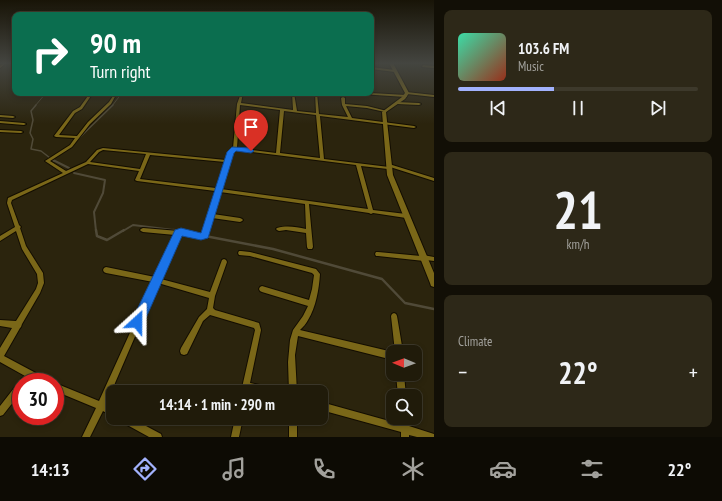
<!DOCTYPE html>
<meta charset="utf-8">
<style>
:root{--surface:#201b0a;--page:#2d2818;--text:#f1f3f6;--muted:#a2a19c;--line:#3d392b;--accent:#a2b2fd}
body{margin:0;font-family:"PT Sans Narrow",sans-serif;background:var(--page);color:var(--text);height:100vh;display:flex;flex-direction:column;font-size:15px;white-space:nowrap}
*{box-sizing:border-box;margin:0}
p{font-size:13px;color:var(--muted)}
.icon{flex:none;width:22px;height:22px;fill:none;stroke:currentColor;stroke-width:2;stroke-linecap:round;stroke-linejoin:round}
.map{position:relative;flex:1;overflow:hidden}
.details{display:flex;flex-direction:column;gap:10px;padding:10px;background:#120f06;width:288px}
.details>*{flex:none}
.guide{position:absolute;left:12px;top:12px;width:362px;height:84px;border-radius:8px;box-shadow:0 2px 6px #0003,0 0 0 1px var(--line);background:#0b6e4f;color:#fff;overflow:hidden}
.needle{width:26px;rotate:271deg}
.tools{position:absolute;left:386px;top:345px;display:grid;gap:8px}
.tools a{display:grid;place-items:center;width:36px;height:36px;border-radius:8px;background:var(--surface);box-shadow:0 2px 6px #0003,0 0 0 1px var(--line);font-size:20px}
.speed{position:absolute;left:12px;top:373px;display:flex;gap:8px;font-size:20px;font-weight:700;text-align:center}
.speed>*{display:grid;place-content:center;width:52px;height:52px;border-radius:50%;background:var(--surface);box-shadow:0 2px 6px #0003,0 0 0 1px var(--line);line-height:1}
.speed .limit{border:6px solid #d22;background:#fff;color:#111}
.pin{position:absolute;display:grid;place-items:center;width:34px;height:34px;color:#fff;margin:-41px -17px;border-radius:50% 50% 50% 0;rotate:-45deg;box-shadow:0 0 4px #0007}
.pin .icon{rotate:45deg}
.me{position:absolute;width:44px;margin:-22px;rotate:24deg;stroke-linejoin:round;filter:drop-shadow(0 0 3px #0008)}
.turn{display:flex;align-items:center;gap:14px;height:84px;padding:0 12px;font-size:18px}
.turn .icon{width:52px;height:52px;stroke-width:2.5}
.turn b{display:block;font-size:28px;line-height:34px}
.big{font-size:30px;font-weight:800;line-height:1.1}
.details .tile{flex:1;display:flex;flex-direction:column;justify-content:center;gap:6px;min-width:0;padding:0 14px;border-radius:8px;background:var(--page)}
.details .dial{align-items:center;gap:0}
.dial b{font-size:52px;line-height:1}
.song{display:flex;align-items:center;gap:12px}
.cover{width:48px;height:48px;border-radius:6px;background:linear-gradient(135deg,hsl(160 70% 55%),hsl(10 70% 35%))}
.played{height:4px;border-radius:2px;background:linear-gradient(90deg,var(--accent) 40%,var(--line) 40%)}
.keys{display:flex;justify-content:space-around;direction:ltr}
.heat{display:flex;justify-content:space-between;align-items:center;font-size:22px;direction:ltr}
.trip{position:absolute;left:106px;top:385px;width:222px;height:40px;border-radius:8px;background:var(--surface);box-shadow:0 2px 6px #0003,0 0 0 1px var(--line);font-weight:800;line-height:40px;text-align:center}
.menu{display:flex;height:64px;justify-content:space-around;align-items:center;background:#0d0b04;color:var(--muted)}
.menu .icon{width:28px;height:28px}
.menu .active{color:var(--accent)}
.menu b{font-size:18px;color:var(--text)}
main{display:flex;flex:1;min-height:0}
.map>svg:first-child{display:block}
</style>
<main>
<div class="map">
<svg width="434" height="437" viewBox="0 0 434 437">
<rect width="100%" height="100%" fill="#2b240d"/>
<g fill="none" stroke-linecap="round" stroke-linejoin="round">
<path stroke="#504a38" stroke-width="1" d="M35,106L46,93
M112,106L122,93"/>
<path stroke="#504a38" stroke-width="1.5" d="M36,105L31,111L33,120L30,133L33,139L31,149L41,151L54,161
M75,142L113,105"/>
<path stroke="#504a38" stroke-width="2" d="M53,160L69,168
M74,173L105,180L103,193L94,212L96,231
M123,231L133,225L181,231"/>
<path stroke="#504a38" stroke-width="2.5" d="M96,230L97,236L107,240L124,230
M173,230L181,231
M205,236L273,249L382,279L405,303L434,309"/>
<defs>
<path id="street" d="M4,63H6L0,68V66Z
M423,65L434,66V68L422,67Z
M371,67L395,70L396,71L395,72L371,69Z
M406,92L434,95V97L407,94H406Z
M90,93H93L82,109L75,113L59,135L77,136L88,122L109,102L115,93H117L111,104L90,124L72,147L50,161L66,171L86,162L97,150L103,148L226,160L228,152L233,148L237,104L241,93H243L241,103L293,110L292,93H294L297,111L316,113L315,93H317L319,114L348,117L342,105L341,98L343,97L345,98V104L367,106L387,111L385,112L367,108L346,106L352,118L414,126L416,127L414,128L320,116L324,159L389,167L390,168L388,169L361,166L373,210L406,214L408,215V217L406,218L373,213L371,214L369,213L309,204L313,247L312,249H308L307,247L306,233L286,230L279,231L277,230L276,229L277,228C287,225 296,227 306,229L305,204L220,192L213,214L240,218L242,219L243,220L242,221L240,222L212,218L207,237L201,239L182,234L178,238L161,279L210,292L222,260L224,259L226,260L227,262L215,296L213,308L215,310L259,323L261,330L250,383L273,388L276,389L277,392H255L249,391V392H241L255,330L254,328L210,315L203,321L187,354L184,355L181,354L180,351L181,348L199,317L207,309L209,298L158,283L106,404L113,408V417L103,411L90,437H82L96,408L55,391V383L99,401L153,282L106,273L104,272L103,270L104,268L106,267L155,277L175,235L143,232L141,231L140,230L141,229L143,228L179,231L181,230L201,235L203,234L215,191L137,181L135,180L139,171L88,164L12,200L11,203L19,225L21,227L20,228L26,246L43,273L44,283L40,293L22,324L21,327L20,328L4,356L47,379L48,382H36L31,379L29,382H21V392L3,415L0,416V406L18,383L20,382L21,379L25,376L0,362V348L12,328L0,326V320L16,321L36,289L38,283L37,274L22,249L16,231L0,241V236L15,227L7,203L8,198L63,173L45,161L70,145L75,138L56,137L54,136L73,111L80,107ZM240,105L280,110L276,153L237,148ZM284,111L316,115L320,158L280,153ZM103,150L146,154L140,169L90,162L99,152ZM235,150L356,165L368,209L221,189L232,153ZM150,155L225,162L216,188L140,179Z
M359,93H371L406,95L407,96L406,97L360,94Z
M396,102L419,103L421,104L419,105L397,104L395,103Z
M0,115L13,116L15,117L13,118L0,117Z
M0,121L24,123L26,124L24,125L0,123Z
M0,130L21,131L23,132L21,133L0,132Z
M387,164H389L434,178V181L387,166Z
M239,251H241L250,252L316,269L320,274C319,289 316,307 308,320C306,324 303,327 300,330L393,352V360L298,336L295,355L297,392H289L288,362L290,340L293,330L303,316L308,306L262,292L260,291L259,289L260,287L262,286L309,300L312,289L314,275L312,273L250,256L239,255L238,253Z
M376,252H378L421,256L423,255L434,257V261L426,260L424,261L378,256H376L375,254Z
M394,313L396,314L397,316L403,352H395L391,316L392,314Z
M396,374H404L406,396H398Z
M321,402L400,424V418H408L409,426L434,434V437H417L409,435V437H401V432L321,410Z
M119,418H131L161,434L162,437H149L120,421Z
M235,418H243L239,437H231Z
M289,418H297V437H289Z"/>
<path id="secondary" d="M389,63H393L409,93L405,99L386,112L393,175L434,273V287L431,286L430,283L387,175L382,112L402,97L405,93Z"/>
</defs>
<use href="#street" stroke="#130d00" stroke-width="2"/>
<use href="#secondary" stroke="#130d00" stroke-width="2"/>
<use href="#street" fill="#7a6718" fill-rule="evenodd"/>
<use href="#secondary" fill="#7a6718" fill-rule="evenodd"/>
</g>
<linearGradient id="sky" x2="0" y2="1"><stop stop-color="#181407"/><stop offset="0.51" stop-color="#444540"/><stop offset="1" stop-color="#444540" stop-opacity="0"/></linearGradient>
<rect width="434" height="124" fill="url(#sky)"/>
<path fill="#1a73e8" stroke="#114b97" d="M232,147L251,148L254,151L251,153L236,151L234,153L208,238L201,240L182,236L142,327L137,328L133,327L131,322L133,318L175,230L181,228L201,233L227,152Z"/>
</svg>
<div class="tools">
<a><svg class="needle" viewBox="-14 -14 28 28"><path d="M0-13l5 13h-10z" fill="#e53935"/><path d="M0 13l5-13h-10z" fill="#a2a19c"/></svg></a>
<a><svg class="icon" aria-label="search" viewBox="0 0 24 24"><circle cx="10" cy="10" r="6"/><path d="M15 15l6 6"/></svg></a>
</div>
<div class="speed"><div class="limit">30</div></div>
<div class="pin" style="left:251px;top:151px;background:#d93025"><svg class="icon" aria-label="arrive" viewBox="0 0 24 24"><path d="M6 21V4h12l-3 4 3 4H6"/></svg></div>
<svg class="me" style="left:137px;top:322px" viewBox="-20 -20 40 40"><path d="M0-17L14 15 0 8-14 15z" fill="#1a73e8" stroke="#fff" stroke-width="4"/></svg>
<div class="trip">14:14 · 1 min · 290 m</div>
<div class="guide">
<div class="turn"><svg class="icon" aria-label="right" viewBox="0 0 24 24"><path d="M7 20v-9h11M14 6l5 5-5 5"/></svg><div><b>90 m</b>Turn right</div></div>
</div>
</div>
<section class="details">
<div class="tile">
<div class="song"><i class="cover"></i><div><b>103.6 FM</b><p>Music</p></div></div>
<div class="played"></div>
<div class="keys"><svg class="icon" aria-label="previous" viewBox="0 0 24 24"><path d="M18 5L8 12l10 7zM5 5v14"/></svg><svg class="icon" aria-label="pause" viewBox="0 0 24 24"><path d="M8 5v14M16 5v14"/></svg><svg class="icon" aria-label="next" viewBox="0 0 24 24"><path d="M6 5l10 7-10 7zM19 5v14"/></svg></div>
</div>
<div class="tile dial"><b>21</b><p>km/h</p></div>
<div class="tile"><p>Climate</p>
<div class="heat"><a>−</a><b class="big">22°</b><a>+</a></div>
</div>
</section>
</main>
<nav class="menu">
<b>14:13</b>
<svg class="icon active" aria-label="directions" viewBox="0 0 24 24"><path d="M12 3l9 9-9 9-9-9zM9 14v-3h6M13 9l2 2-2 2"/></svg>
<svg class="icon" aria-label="music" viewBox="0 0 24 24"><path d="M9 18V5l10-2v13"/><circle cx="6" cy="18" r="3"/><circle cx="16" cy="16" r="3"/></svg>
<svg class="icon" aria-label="phone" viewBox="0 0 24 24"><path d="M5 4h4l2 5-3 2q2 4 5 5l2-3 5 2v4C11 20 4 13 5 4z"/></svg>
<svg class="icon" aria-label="climate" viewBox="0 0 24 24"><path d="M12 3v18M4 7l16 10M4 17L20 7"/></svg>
<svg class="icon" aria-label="car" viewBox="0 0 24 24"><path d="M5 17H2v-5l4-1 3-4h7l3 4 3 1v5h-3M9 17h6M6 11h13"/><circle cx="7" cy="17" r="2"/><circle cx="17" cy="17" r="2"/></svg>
<svg class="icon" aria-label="filters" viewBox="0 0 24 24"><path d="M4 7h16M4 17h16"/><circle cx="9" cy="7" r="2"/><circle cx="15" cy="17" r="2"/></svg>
<b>22°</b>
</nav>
